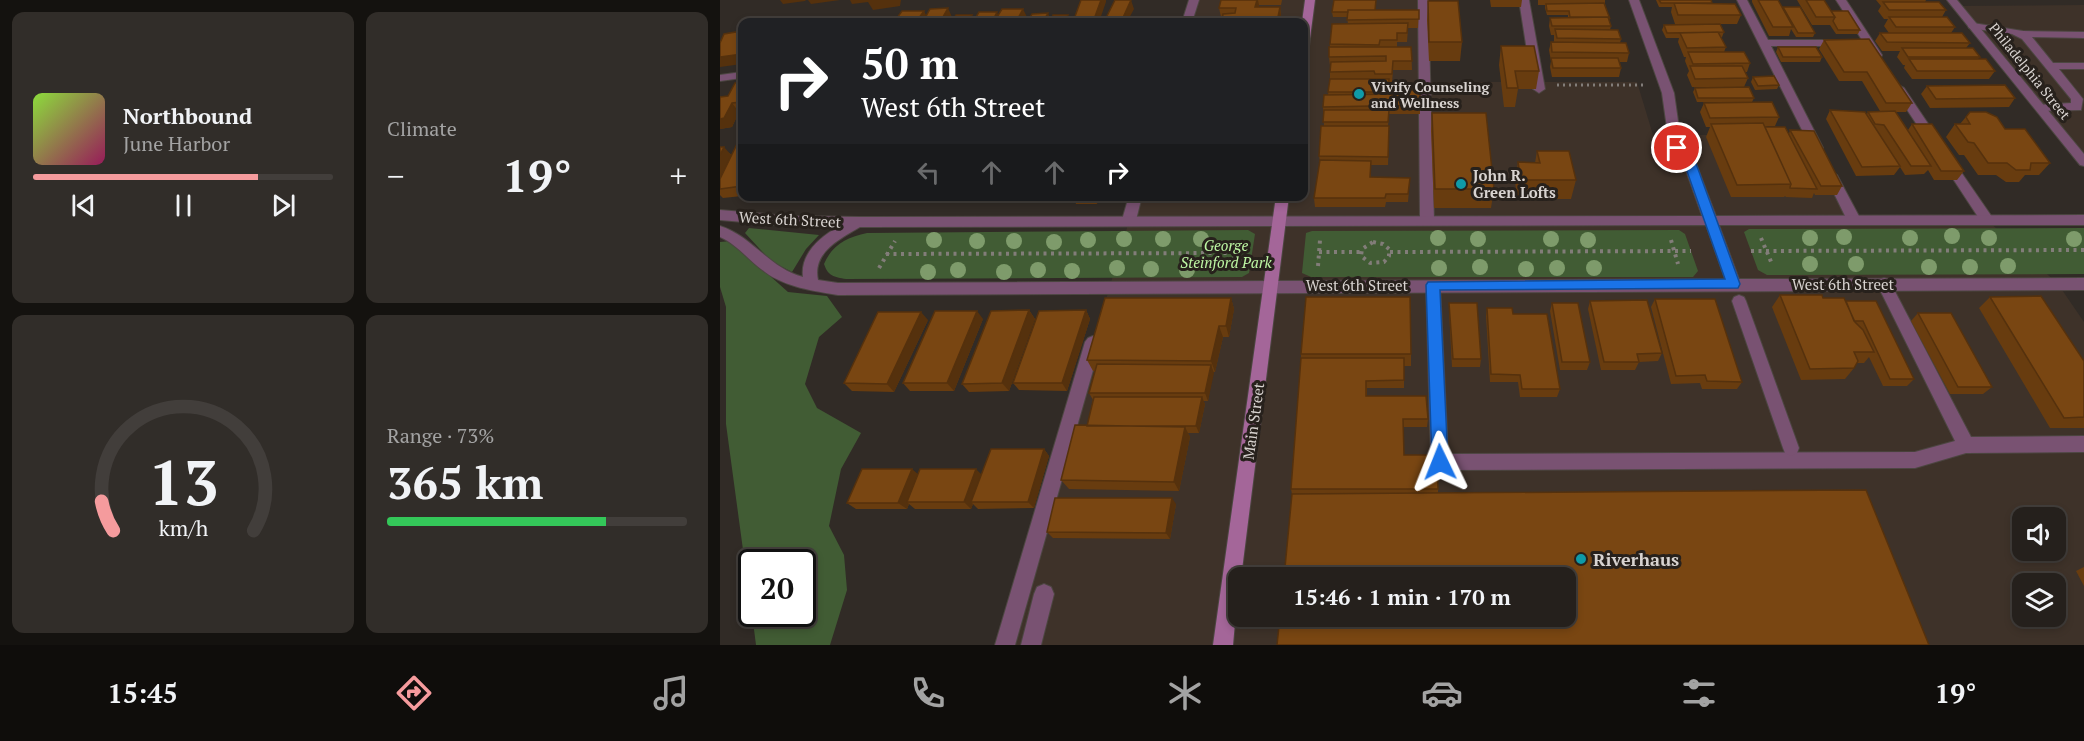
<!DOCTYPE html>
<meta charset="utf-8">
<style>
:root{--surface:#25201c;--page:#312d29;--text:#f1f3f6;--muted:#a3a3a3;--line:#423e3b;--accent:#f59b9d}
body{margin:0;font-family:"PT Serif",serif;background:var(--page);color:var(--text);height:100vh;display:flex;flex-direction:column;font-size:22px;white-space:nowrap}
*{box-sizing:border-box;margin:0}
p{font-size:20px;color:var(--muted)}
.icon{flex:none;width:33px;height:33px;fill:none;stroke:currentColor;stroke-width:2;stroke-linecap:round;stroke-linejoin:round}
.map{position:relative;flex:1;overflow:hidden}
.details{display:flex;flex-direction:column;gap:12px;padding:12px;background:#14120f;width:720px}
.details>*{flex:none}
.guide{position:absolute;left:18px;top:18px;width:570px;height:183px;border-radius:12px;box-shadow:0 3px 9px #0003,0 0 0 2px var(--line);background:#202124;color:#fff;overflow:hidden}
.buttons{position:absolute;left:1292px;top:507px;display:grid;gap:12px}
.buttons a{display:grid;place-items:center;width:54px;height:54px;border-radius:12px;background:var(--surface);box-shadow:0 3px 9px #0003,0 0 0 2px var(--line);font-size:30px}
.speed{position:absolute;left:18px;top:549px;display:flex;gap:12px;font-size:30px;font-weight:700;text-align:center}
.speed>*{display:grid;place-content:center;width:78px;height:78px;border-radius:50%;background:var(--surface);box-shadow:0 3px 9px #0003,0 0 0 2px var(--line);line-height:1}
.speed .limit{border:3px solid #111;border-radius:9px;background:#fff;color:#111}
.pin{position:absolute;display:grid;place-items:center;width:51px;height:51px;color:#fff;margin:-26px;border:3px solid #fff;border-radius:50%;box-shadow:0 2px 6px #0007}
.me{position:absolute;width:66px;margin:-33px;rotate:358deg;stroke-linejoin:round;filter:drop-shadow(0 0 4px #0008)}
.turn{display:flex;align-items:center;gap:21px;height:126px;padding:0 24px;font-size:27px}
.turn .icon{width:78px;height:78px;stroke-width:2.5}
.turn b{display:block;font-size:42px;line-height:51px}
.lanes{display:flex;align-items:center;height:57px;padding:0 24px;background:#0003;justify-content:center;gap:30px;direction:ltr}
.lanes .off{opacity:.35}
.big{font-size:45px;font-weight:800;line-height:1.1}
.details .tile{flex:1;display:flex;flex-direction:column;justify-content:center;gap:9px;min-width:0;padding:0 21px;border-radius:12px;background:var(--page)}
.details .dial{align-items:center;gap:0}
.dial svg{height:156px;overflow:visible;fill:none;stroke:var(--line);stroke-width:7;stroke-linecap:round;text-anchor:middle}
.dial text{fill:var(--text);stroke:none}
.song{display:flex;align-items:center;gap:18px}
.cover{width:72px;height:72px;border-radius:9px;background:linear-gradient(135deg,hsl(90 70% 55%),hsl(330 70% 35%))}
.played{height:6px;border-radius:3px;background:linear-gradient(90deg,var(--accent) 75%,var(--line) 75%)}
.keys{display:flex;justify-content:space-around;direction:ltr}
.heat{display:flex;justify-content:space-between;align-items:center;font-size:33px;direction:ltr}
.charge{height:9px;border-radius:4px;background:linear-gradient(90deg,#34c759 73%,var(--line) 0)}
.details .tiles{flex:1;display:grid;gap:12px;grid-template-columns:repeat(2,1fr)}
.trip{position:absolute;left:508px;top:567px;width:348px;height:60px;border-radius:12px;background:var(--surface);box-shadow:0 3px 9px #0003,0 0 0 2px var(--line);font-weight:800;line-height:60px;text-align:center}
.tab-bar{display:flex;height:96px;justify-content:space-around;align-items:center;background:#0f0d0b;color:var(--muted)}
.tab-bar .icon{width:42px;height:42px}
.tab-bar .active{color:var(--accent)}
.tab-bar b{font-size:27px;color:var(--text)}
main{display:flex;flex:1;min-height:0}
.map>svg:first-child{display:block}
</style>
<main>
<section class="details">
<div class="tiles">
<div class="tile">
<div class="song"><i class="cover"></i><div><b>Northbound</b><p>June Harbor</p></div></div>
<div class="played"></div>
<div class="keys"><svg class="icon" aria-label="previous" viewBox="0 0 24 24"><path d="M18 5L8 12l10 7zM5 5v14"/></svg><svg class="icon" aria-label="pause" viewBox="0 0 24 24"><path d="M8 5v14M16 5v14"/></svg><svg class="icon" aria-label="next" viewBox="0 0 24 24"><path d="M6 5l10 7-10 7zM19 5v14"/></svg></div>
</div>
<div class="tile"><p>Climate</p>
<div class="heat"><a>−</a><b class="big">19°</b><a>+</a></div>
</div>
<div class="tile dial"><svg viewBox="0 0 100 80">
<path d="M14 69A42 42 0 1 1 86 69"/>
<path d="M14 69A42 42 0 0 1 8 54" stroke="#f59b9d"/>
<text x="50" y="56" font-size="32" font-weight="700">13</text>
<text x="50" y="72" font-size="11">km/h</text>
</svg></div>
<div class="tile"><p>Range · 73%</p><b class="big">365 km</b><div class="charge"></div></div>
</div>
</section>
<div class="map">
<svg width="1364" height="645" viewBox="0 0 1364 645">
<rect width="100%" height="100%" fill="#312b26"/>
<path fill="#3e3229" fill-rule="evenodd" d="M474,0H703L706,82H917L933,135H1090L1134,220H1267L1338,284L1364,322V645H285L416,197L584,196V22H467ZM1302,518H1335V550H1302ZM519,578H846V616H519ZM1302,584H1335V616H1302Z
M1364,5V162L1237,6Z"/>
<path fill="#415c34" d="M29,228L99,235L86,249L72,272L51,261L25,233Z
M1364,228V274L1047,275L1038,270L1024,232L1029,229Z
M528,230L535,234L529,273L522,277L126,279C114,277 108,276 104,264C112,245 127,237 147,233Z
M959,230L965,234L978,271L973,277H591L582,273L586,233L592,231Z
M11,241L68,292L107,296L122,317L99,337L85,384L97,408L141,433L121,469L109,526L124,555L127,590L110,645H36L32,614H82V562H32L31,609L6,424V307L0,287V242Z"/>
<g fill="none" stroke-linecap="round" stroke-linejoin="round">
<defs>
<path id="lane" d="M469,0H479L472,22H462Z
M698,0H708L714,220L707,225L700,220Z
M799,0H809L825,89L819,93L813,89Z
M1017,0H1027L1048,40H1123L1128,43L1123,46H1051L1103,148L1101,151L1097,152L1091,148Z
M1116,0H1126L1162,55L1161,57H1153Z
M1253,23L1303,31L1364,32V38L1312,37L1333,63H1364V69H1339L1363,99L1361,110L1317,111V105L1351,103V99L1302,39L1292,34L1249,28L1248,26Z
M1180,86L1184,88L1217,137V143H1209L1174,90Z
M1228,158L1232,159L1272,217L1274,220L1272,223H1262L1222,162Z
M1111,171L1117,175L1141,220L1139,223L1134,225L1127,220L1105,175Z
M409,196H422L416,220L409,225L402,220Z
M1164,278L1169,280L1251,437L1364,436V452L1246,453L1195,468L720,470L714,468L711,462L706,285L708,281H718L720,285L728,454L1195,452L1235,441L1157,284L1159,280Z
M373,336L378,338L381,342L295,645H275L365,342L368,338Z
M324,584L331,587L334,594L321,645H301L314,594L317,587Z"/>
<path id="street" d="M909,0H919L954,93L960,135L974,158L996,216L1364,215V225H999L1019,279L1364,278V290L118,295C94,291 65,287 45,272C29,261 18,245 0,237V226C32,236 49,268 83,277C80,254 100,237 118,227L69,226L0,220V210L69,216L141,217L982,216L962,159L948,135L942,93ZM986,225L1005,279L118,283L98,280C92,252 120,239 140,227Z
M1227,0H1237L1364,154V166L1360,165Z
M22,72V78L0,81V75Z
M1019,295L1024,297L1026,301L1079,448L1077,453L1071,456L1065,453L1063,448L1012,301L1014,297Z"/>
<path id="secondary" d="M585,0H595L589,46L584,49L582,22Z
M556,196H569L521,578H519L513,645H493Z"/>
</defs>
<use href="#lane" stroke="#4c4641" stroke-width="2"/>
<use href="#street" stroke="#4c4641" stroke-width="2"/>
<use href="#secondary" stroke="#4c4641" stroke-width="2"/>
<path stroke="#827d79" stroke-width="3" stroke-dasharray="2 4" stroke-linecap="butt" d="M837,85H923"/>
<path stroke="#827d79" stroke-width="4" stroke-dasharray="3 4.5" stroke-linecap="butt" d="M1041,238L1052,264
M951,240L958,264
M653,242L663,244L669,249V256L664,262L650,263L641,256L642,249Z
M1031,251L1364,250
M599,252H641
M670,252L971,251
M166,254L515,253
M598,266L600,240
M513,267L518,239
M159,268L175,241"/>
<use href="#lane" fill="#795272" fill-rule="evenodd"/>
<use href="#street" fill="#795272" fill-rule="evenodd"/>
<use href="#secondary" fill="#a46699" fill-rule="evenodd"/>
</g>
<g fill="#7e9b6b">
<circle cx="1232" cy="236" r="8"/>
<circle cx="1124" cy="237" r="8"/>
<circle cx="718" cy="238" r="8"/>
<circle cx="1090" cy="238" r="8"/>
<circle cx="1190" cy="238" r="8"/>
<circle cx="1269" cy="238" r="8"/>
<circle cx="404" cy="239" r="8"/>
<circle cx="443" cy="239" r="8"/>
<circle cx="481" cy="239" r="8"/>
<circle cx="758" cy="239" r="8"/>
<circle cx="831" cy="239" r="8"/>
<circle cx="1354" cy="239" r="8"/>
<circle cx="214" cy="240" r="8"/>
<circle cx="368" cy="240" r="8"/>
<circle cx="868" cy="240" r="8"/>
<circle cx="257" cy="241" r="8"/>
<circle cx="294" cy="241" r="8"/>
<circle cx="334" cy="242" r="8"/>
<circle cx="1090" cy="264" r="8"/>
<circle cx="1136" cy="264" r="8"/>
<circle cx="1288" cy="266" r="8"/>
<circle cx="760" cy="267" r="8"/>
<circle cx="1209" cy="267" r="8"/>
<circle cx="1250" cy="267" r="8"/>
<circle cx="397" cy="268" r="8"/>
<circle cx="719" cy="268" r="8"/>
<circle cx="837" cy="268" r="8"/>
<circle cx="874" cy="268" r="8"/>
<circle cx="431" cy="269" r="8"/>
<circle cx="806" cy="269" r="8"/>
<circle cx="238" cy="270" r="8"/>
<circle cx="318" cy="270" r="8"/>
<circle cx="467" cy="270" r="8"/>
<circle cx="352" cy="271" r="8"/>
<circle cx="208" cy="272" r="8"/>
<circle cx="284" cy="272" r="8"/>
</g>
<path fill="#683c0f" d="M501,0H562L561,5H539V7H560L561,16L560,22H502V17H501L499,8Z
M770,0H802L801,7H771Z
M818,0H885V4L891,26L890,30L901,39L900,43L909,53L907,62H899L901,68L899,77H832L830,67L831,61L829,50L831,42H834V35H831L829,26L830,18L848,17V15H827L825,8V5H818Z
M936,0H991L992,4L1021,15L1017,24H955L951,12L952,7H939Z
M1032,0H1058L1062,9L1063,7L1095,33L1093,37H1076L1071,29L1069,36H1049L1032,2Z
M1077,0H1104L1111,11L1140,30L1138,34H1116L1110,25H1092Z
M1156,0H1206L1205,2L1226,10L1222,17L1235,27L1231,33L1250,43L1246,48L1260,57L1258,59L1275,71L1269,79H1192L1184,68L1185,65H1183L1177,57L1180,51H1162L1155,41L1160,33H1169L1164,26L1168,19H1164L1158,11L1161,6Z
M708,1L742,42L740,61H709L707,20Z
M655,10H699L698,28H688L687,42H677V47H691L692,70H673L672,83H669L668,94H680L700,90V114H669L668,126H669V135L668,165H651V177L690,178L688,202H666L665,207H595L594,198L600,161L599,156L604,126L603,107L608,95L610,79V66L609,57L610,44L628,24L627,17H613L612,12Z
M944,25L1004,32L1002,37H1001L1006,47L1004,52L1030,63L1027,72H1025L1028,78L1024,87H972L967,75L969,71L965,61L966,57H964L958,42L959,38H946L942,30Z
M1104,40L1192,103L1186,112H1176L1188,130L1192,124L1244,171L1237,180H1214L1208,170L1204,174L1185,175L1180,167L1174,175L1136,176L1106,119L1110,110L1147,114L1148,112L1160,111L1142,81H1119L1099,49Z
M781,46L819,71L816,89H798L795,107H784L779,65Z
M1058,47L1102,57L1100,62H1061L1056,52Z
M1033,77L1059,85L1057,89L1035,90L1031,82Z
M22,82V112H19L12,127L0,129V97L8,96Z
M1207,86L1295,98L1289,107L1210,108L1201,94Z
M975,88L1034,98L1032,102H977L973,92Z
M984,103L1059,117L1055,126H1045L1069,134L1070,130L1122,186L1117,195H1095L1094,193L1092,198L1066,197L1065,196L1064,197H1011L986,137L990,127H986L980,112Z
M1250,112L1285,129L1330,163L1319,175H1305L1299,182H1286L1276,175H1258L1244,155H1239L1226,137L1235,124H1240Z
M712,113L774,189L771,208H714L711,131Z
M22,143V196L3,198L0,195V147L12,155Z
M817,151L856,180L851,199H797L795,181L798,162L815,163Z
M353,196H379L377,204H356Z
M383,196H409L407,201H385Z
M420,196H435L434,199H421Z
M455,196H526L525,199H456Z
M1060,295L1126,301L1194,379L1187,386H1163L1149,357L1144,363H1137L1134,368L1125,379L1081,380L1052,307Z
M1270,297L1364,361V428H1330L1259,308Z
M511,298L514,309L509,337H503L495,372H493L488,401H483L485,404L479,433H468L470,437L459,491L349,489L341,480L367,426L373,400L369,393L375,371H373L367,360Z
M935,299L1022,382L1017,389H982L980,383L951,384L931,307Z
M870,301L942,353L938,361L919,362L915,370H881L868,309Z
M729,303L761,359L760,367H732L729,311Z
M832,303L870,362L867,370H840L830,311Z
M767,308L793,314L840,389L837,397H800L798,382H770L766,316Z
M309,310L315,319L289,391L249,392L242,384Z
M366,310L370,319L347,391L299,390L293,383Z
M1198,313L1272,387L1263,394H1230L1191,321Z
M263,319L234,391H190L183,383Z
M208,320L174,392L132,391L124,383Z
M581,354H691V366H684V388H647V396L708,419L707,427H683L684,455L718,489V493L572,494L571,489L581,358Z
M324,449L329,456L314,508L258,509L253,504L251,509H195L189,504L187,509H136L127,503L198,474L261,475Z
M456,504L450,539L333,538L327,532Z
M1364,567V586L1356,571Z"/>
<path fill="#55310d" d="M60,0H86L85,1L63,4Z
M88,0H120L91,4Z
M130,0H181L180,6L153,10L148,2L132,4Z
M381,0H386V2L379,22H373Z
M411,0L414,9L407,22H401Z
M537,0H538L539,5L537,16L535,7Z
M560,7L561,16L560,22H557Z
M228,8L232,17L229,22H220Z
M303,9L307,17L304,22H296Z
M204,11L208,19L207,22H196Z
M277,12L279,17L276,22H272Z
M328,13L330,18L327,22H323Z
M252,15L254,19L252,22H247Z
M348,15L349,19L348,22H344Z
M22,54V64L0,67V57Z
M12,103L19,112L12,127L0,129V119Z
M4,147L12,156L0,182V155Z
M373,196H379L377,204Z
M511,298L514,309L509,337L506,326Z
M309,310L315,319L289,391L282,383Z
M366,310L370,319L347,391L342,383Z
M257,311L263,319L234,391L227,383Z
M201,312L208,320L174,392L167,384Z
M499,326L503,337L495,372L491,361Z
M491,365L494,373L488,401L485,393Z
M482,397L485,404L479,433L476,426Z
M465,427L470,437L459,491L454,482Z
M324,449L329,456L314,508L308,502Z
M192,469L200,476L187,502L189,504L187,509L178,503Z
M256,469L263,476L251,502L253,504L251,509L244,502Z
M452,498L456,504L450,539L446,533Z"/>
<path fill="#794612" stroke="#55310d" stroke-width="1.5" d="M361,0H381L373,22H353Z
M395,0H411L401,22H384Z
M501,0H537L535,7H560L557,22L502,21L503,14L515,13L516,8H499Z
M614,0H656L655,10H628V12H612Z
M939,0H991L992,3H941Z
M1038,0H1058L1073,27H1053Z
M1086,0H1104L1115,17H1096Z
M708,1H738L742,42H709Z
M1163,2H1219L1226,10H1169Z
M884,3L890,19L888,17H850L849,11H827L826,4Z
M954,3L1015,4L1021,15H958Z
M1063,7H1080L1095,33H1078Z
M228,8L220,22H203L210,9Z
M282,9H303L296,22H274Z
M628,10H699V19L627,20Z
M182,11H204L196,22H174Z
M1111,11H1128L1140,30H1118L1113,21L1115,17Z
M259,12H277L272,22H253Z
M328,13L323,22H307L312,14Z
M236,15H252L247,22H231Z
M333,15H348L344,22H330Z
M888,17L891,26H832L830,18Z
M1169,17H1227L1235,27H1176Z
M688,23L687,33H677V40H660L659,45L610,44L612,24Z
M1000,24L1004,32L947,33L944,25Z
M835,29L898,30L901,39L837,38Z
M22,31V54L0,57V43L4,34Z
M998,32L1006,47L967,48L960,33Z
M1160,33H1242L1250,43L1167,42Z
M1149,39L1192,103H1166L1147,72H1124L1104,40Z
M831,42L906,43L909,53L832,52Z
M781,46H814L819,71H795L798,88H787Z
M609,47H691L692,61H673L672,74H655L654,71L610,72L611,62L666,61V56L609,57Z
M1058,47H1096L1102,57H1063Z
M1182,48H1253L1260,57H1188Z
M968,52H1024L1030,63L973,64Z
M831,58H898L901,68H833Z
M1189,59H1266L1275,71H1197Z
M970,66H1022L1028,78L975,79Z
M1054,76L1059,85L1038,86L1033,77Z
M610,79H669L668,92H608Z
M22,82V102L12,103L4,118L0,119V97L8,96L15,83Z
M1285,85L1295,98L1216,99L1207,86Z
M1029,87L1034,98H978L975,88Z
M700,90V105L603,107L604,95L680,94L681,91Z
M1052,102L1059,117L990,118L984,103Z
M604,110H669L668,122H603Z
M1110,110L1145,112L1180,166L1142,167Z
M1175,111L1211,166H1191L1164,125L1155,124L1148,112Z
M1250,112H1266L1277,117L1285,129H1305L1330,163H1311L1310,170H1296L1287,163H1268L1254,143L1248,142L1235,124H1250L1246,117Z
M712,113H766L774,189H715Z
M1043,123L1071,184L1017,185L991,124Z
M1192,124H1212L1244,171H1221Z
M601,126H669L668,157L599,156Z
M1045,127H1065L1097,189L1070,188V187L1071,184Z
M1070,130L1094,131L1122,186H1101Z
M22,143V186L0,189V179L17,144Z
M0,147H4L0,155Z
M817,151H849L856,180H801L798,162L820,163Z
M600,160L651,161L650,177L690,178L688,194H666L665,198H594Z
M1060,295H1102L1103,298H1124L1135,322L1143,330L1154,352H1134L1138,361L1134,368L1090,369Z
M1321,296L1364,361V417L1344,418L1270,297Z
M586,297H690L691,354H581Z
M385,298H511L506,326H499L491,361L367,360Z
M935,299H995L1022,382L987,381L985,375L956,376Z
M927,300L942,353L917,354L919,362H884L870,301Z
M1126,301H1156L1194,379H1170L1143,321H1134Z
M729,303H757L761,359H733Z
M832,303H858L870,362H842Z
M767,308H792L793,314H827L840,389H802L800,375L771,374Z
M309,310L282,383L242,384L271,311Z
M366,310L342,383H293L319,311Z
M215,311H257L227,383H183Z
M158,312H201L167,384L124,383Z
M1198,313H1231L1272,387H1238Z
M581,358H684V380L646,381V396H706L708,419H683L684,455H717L718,489H571Z
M377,364L491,365L485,393H369Z
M374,397H482L476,426H367Z
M355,425L465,427L454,482L341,480Z
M271,449H324L308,502H251Z
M142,469H192L178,503H127Z
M200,469H256L244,502H187Z
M1146,490L1209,645H557L560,616H846V578H564L572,494Z
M335,498H452L446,533L327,532Z"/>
<path fill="#1a73e8" stroke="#114b97" stroke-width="1.5" d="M957,144L974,158L1020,284L1018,288L720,290L728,462L726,467L720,470L714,467L712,462L706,285L708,282L1005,279L963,160L952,148Z"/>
<g fill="#0f9aa8" stroke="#27211c" stroke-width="2">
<circle cx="639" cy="94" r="6"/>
<circle cx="741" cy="184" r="6"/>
<circle cx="861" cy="559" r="6"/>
</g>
<g text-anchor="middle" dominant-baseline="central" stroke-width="6" stroke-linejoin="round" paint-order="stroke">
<g font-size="14" fill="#d8d3d0" stroke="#27211c">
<text transform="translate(1310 71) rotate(51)">Philadelphia Street</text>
</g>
<g font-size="14" font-weight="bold" fill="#d8d3d0" stroke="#27211c" text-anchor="start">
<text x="651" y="86">Vivify Counseling<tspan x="651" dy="16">and Wellness</tspan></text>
</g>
<g font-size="15" font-weight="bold" fill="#d8d3d0" stroke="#27211c" text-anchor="start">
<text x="753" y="175">John R.<tspan x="753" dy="17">Green Lofts</tspan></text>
</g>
<g font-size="15" fill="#d8d3d0" stroke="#27211c">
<text transform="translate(70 219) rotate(3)">West 6th Street</text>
<text x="1123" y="284">West 6th Street</text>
<text x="637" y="285">West 6th Street</text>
<text transform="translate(533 421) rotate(-82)">Main Street</text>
</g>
<g font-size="15" font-style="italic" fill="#bdf6a3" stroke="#27211c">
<text x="506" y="245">George<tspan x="506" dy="17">Steinford Park</tspan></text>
</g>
<g font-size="18" font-weight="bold" fill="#d8d3d0" stroke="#27211c" text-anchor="start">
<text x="873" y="559">Riverhaus</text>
</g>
</g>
</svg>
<div class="buttons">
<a><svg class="icon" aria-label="sound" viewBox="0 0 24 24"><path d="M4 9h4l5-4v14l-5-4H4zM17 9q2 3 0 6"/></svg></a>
<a><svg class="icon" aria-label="layers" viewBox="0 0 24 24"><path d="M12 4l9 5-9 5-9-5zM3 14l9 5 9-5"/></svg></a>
</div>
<div class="speed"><div class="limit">20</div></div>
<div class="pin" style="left:957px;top:148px;background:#d93025"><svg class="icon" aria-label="arrive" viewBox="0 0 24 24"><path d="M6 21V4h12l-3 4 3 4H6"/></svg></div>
<svg class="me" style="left:720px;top:462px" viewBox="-20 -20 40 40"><path d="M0-17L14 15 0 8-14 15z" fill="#1a73e8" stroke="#fff" stroke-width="4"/></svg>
<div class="trip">15:46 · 1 min · 170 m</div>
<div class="guide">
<div class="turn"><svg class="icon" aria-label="right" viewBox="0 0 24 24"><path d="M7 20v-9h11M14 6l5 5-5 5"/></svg><div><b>50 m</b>West 6th Street</div></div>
<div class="lanes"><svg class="icon off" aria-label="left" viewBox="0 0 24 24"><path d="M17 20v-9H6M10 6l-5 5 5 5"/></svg><svg class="icon off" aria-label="ahead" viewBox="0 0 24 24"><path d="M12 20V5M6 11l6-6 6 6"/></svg><svg class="icon off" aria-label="ahead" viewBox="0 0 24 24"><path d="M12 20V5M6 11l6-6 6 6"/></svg><svg class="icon" aria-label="right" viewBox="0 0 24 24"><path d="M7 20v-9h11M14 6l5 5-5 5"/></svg></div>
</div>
</div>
</main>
<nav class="tab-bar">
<b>15:45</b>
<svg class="icon active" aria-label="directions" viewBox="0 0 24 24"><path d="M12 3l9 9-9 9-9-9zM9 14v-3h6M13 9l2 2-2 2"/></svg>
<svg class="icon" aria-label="music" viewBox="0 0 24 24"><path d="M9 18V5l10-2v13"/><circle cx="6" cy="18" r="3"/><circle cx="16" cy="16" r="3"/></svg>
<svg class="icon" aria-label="phone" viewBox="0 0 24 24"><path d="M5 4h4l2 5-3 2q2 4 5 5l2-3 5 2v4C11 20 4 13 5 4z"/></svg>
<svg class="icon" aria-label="climate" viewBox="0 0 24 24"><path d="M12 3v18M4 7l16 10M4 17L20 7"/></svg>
<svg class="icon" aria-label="car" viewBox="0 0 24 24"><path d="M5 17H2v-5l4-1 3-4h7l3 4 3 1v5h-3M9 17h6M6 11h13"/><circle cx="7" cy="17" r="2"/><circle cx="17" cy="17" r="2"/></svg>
<svg class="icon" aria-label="filters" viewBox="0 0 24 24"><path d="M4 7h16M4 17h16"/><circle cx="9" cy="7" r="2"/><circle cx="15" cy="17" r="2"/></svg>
<b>19°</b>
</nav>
